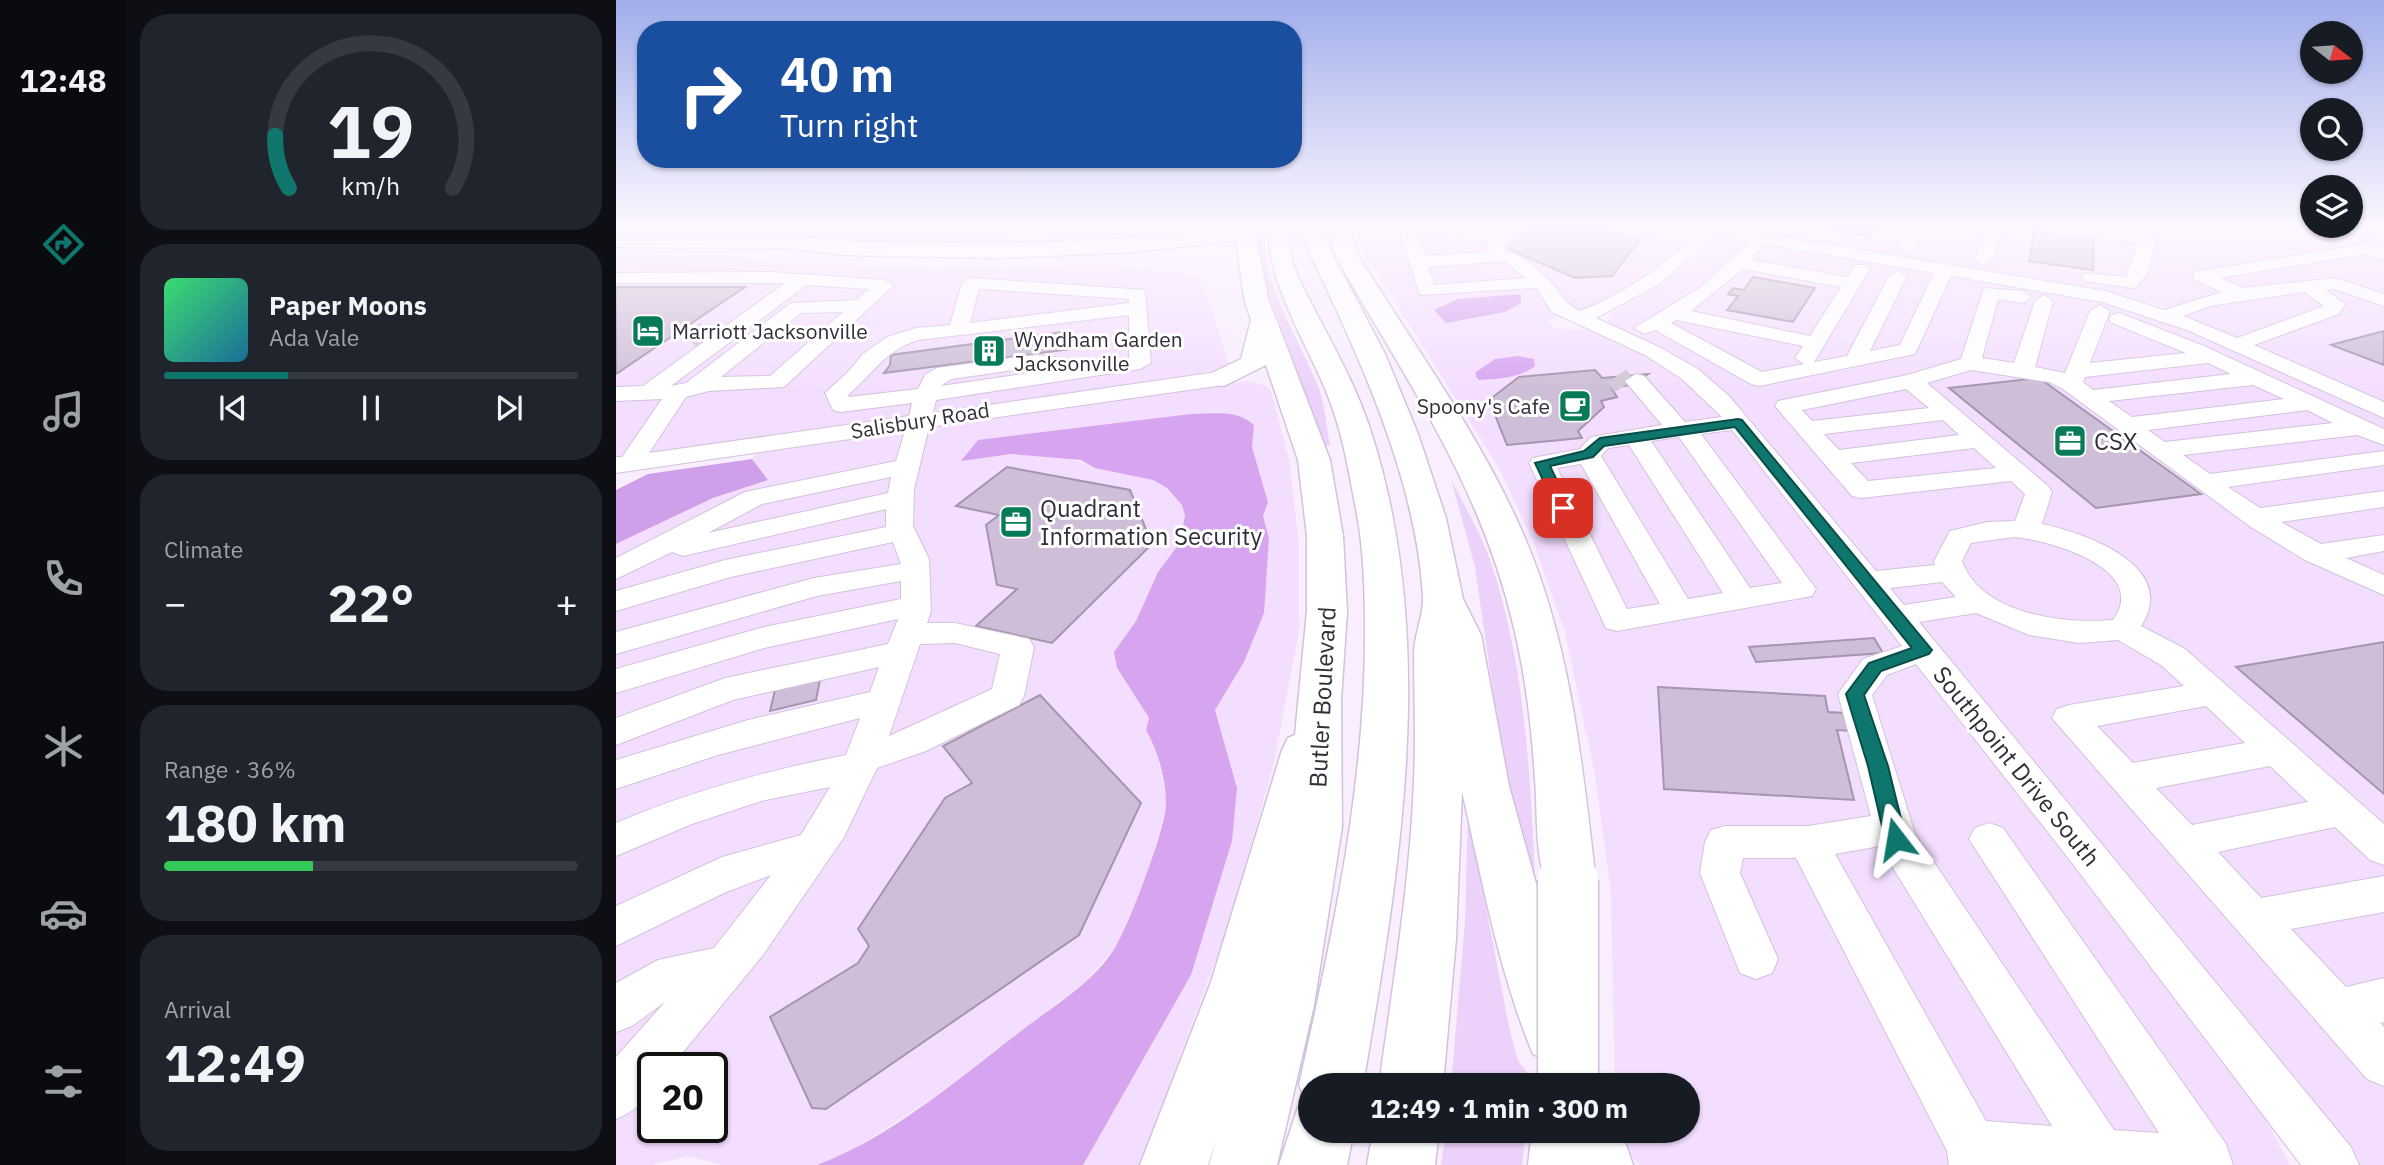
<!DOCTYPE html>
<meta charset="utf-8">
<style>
:root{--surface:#171b24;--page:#20242c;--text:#f1f3f6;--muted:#9ea1a6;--line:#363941;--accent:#0f766e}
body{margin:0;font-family:"IBM Plex Sans",sans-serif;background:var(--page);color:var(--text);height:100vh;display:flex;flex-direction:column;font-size:26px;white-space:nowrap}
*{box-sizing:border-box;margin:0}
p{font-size:23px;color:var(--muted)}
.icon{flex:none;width:38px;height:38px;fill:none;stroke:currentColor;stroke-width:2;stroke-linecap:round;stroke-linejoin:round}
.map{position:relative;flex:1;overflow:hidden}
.drawer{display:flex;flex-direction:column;gap:14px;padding:14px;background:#0d0f14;width:490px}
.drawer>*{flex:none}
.top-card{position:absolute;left:21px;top:21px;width:665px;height:147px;border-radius:28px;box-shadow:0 2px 5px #0004;background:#1a4fa0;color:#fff;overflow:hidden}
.needle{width:46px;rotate:107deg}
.tools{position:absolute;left:1684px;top:21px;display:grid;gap:14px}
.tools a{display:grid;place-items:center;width:63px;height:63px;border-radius:50%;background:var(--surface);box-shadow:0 2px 5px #0004;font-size:35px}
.speed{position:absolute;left:21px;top:1052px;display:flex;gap:14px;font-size:35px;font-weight:700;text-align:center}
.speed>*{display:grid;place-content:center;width:91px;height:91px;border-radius:50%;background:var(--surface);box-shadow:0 2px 5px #0004;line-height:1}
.speed .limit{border:4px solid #111;border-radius:10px;background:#fff;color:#111}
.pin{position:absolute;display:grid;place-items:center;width:60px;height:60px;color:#fff;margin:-30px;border-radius:14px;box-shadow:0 4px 10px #0006}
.me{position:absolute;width:77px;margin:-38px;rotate:346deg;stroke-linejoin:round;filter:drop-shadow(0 0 5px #0008)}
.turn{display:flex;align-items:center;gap:24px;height:147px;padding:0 28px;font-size:32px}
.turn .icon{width:91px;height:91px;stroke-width:2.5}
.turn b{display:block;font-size:49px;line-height:60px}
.big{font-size:52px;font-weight:700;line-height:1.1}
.drawer .widget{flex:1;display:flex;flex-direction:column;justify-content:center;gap:10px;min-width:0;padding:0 24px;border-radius:28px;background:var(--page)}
.drawer .dial{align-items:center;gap:0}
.dial svg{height:182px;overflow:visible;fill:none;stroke:var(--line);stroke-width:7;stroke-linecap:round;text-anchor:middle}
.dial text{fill:var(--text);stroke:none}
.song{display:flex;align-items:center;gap:21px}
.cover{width:84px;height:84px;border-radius:10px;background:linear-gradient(135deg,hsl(140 70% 55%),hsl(200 70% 35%))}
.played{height:7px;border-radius:4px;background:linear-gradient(90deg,var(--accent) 30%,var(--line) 30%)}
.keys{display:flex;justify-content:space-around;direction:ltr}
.heat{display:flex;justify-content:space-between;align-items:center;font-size:38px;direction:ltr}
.charge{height:10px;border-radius:5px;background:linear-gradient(90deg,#34c759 36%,var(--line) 0)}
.trip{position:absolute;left:682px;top:1073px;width:402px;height:70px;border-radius:35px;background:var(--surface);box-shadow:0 2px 5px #0004;font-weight:700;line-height:70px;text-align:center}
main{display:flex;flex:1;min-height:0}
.tab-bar{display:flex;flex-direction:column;width:126px;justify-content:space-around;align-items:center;background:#090b0e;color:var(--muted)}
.tab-bar .icon{width:49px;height:49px}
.tab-bar .selected{color:var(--accent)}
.tab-bar b{font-size:32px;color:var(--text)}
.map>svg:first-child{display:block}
</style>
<main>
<nav class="tab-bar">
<b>12:48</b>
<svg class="icon selected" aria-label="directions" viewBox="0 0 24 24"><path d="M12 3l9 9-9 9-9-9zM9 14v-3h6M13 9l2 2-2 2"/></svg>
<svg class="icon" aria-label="music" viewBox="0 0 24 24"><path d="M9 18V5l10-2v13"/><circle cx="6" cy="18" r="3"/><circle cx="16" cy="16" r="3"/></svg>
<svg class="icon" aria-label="phone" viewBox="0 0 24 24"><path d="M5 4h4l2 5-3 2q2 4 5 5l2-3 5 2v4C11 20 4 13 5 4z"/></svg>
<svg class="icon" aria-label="climate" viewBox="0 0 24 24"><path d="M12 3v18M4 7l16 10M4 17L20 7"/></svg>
<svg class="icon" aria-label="car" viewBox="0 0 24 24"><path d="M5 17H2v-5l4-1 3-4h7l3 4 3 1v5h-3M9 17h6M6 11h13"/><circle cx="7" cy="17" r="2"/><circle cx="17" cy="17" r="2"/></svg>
<svg class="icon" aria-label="filters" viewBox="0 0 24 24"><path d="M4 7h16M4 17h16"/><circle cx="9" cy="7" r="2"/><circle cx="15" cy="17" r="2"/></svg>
</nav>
<section class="drawer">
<div class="widget dial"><svg viewBox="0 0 100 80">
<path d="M14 69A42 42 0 1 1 86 69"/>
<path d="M14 69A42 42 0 0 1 8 46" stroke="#0f766e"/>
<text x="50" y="56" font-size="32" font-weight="700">19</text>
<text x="50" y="72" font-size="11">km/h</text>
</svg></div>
<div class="widget">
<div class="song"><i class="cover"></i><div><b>Paper Moons</b><p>Ada Vale</p></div></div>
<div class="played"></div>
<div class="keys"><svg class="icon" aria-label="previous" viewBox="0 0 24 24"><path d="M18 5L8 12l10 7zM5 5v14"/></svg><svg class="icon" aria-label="pause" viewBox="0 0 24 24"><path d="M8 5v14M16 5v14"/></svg><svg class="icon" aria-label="next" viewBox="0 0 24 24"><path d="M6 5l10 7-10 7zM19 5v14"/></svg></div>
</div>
<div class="widget"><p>Climate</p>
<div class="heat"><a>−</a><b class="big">22°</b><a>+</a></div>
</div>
<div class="widget"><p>Range · 36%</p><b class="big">180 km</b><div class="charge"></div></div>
<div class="widget"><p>Arrival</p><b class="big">12:49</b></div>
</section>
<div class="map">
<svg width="1768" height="1165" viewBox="0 0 1768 1165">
<rect width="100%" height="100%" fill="#f8eefe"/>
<path fill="#f4deff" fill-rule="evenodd" d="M751,228H1092L1057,261L980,306L930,321L942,329L980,330L1062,373L1084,391L1622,1068L1674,1165H1024L1000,1137L999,1131L1073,1130V1085H999L995,892L979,775L949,632L917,541L884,470L746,248Z
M1116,228H1768V404L1543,304L1127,233Z
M1108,238L1477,297L1534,313L1768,415V1165H1739L1113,394L1084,371L998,327L992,321L996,313L1035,291L1071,266L1098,240Z
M0,255L121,256L153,263L358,270L486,264L580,275L595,305L614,369L0,460Z
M630,381L649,385L655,391L673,459L683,544V631L658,762L613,924L524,1165H467L502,1099L621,788L599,710L628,662L653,538L647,516L652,502L636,447L638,425L575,414L376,458L395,454L444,457L537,480L551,488L566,505L569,516L563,544L542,572L520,621L498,652L501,669L533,718L530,730L540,748L551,803L532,872L500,947L469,982L318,1097L231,1154L201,1165H106L73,1156L36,1165H0V544L97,498L151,480L136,459L143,449ZM37,1068H96V1127H37Z"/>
<path fill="#ecd1fa" d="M0,228L275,235L291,233L295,228H353L393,239L440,242L505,237L547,228H613L600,232L414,246L0,239Z
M371,228H527C477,239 420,243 371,228Z
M642,228H650C641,278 684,340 702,386C709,404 710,426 714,445L708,446L643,265L638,232Z
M835,479C848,505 864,532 874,560C913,674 915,799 921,918L887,761L859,567Z
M852,813L893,1027L902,1061L915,1078L914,1085H835L849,922Z
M830,1131H910L906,1165H825Z"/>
<path fill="#d09fe9" d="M136,459L152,480L97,498L0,544V490L32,474Z"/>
<path fill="#d7a5ef" d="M10,228H295L291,233L275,235Z
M905,294V303L889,312L830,323L818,310L842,299Z
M902,356L918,359L919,366C904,378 882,379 863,380L860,377V372L879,359Z
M575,414C597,414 621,409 638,425L636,447L652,502L647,516L653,538L648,613L628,662L599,710L621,788L616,841L575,975L467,1165H201C276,1137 342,1079 405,1031C437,1006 479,982 500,946C513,924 552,824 550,801C549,777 542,751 530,730L533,718L501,668L498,652L520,621L542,572L563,544L569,516L566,505L551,488L537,480L479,468L465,460L395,454L345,461L362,440Z"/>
<path fill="#cebed7" stroke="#a595ad" stroke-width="2" d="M916,228H988L1023,241L996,276L959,278L892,249Z
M1203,228H1260L1254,236Z
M1419,230L1478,238L1477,270L1413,261Z
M1137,277L1199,288L1177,322L1111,310L1122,296L1112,294L1117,288L1128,290Z
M0,287H129L0,374Z
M453,331L456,349L268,373L274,365L275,355Z
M1768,331V365L1715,345Z
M979,370L986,378L1032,374L1016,385L995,387L1001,397L985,401L988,407L962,431L966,438L891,445L873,400L903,377Z
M1423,378L1585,494L1480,508L1333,388Z
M391,467L514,490L536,544L436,643L360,626L401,589L381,585L370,525L383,515L340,506Z
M1258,638L1267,653L1140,662L1133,647Z
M1768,642V794L1620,667Z
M205,675L200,700L154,711L160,686Z
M1042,687L1209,696L1212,712L1231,713L1236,731L1221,730L1238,800L1048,789Z
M424,695L525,803L463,935L210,1109L196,1108L154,1017L242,963L253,946L242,929L329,798L356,783L327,746Z"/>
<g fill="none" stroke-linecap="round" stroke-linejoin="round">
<path stroke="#d1c8d6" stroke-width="18" stroke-dasharray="18 9" stroke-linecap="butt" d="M76,340L90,330"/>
<path stroke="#d1c8d6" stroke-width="23" stroke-dasharray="23 11" stroke-linecap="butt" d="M75,341L79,338
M1001,376L1008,386"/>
<defs>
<path id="minor" d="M783,228H832L882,234L887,228H905L888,246L889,250C906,256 921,267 934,281C947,294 946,302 964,311C1010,293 1047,266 1083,233L1074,228H1113L1329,264L1489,291L1548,310L1606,292L1579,280L1576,276L1579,272L1750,244L1768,249V260L1749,254L1605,278L1627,288L1719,278L1768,294V306L1718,289L1710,290L1729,304L1723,314L1638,345L1768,402V418L1571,330L1486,302L1335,276L1299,354L1143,386L1135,384L1039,330L1028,334L1018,328L1085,287L1133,242L1099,236L1042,285L980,318L1043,347L1082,369L1113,396L1260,571L1319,565L1318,561L1334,531L1371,522L1399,521L1409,494L1395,481L1245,498L1236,496L1159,406L1162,401L1291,375L1345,359L1368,288L1407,291L1416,297L1407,303L1382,299L1366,358L1398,363L1419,301L1428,295L1437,301L1419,367L1449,373L1474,311L1484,305L1494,311L1474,363L1570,353L1496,323L1493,319L1496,315L1503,313L1588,346L1768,429V445L1741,435L1567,455L1594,474L1768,451V465L1612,487L1644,508L1768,491V507L1665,522L1705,544L1768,535V551L1730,558L1768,575V595L1689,560L1635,527L1447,389L1433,382L1355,370L1311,383L1432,486L1436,492L1426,524C1469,533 1564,566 1525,626L1569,649L1768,824V865L1754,860L1719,827L1602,852L1645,898L1768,876V912L1675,929L1730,987L1768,978V1022L1764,1023L1768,1027V1086L1751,1079L1436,718L1441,709L1453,705L1568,686L1545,665L1502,640L1463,643L1413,635L1360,613L1303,622L1735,1147L1743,1165H1685L1453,859L1300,664L1271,675L1256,695L1299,834L1498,1130L1543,1133L1353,839L1359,828L1373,823L1387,828L1610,1144L1617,1165H1333L1331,1151L1180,858H1127L1124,873L1162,959L1156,973L1140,979L1124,973L1084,873L1089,842L1095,830L1109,826H1192L1255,816L1222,694L1247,659L1286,646L1116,430L1085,434L1200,589L1196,596L1185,598L1001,631L990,628L913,463L917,458L964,449L975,437L1046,425L1009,381L1020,374L1028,376L1069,422L1106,417L1066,379L1029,355L936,312L920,288L804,295ZM801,235L872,242V252L809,256ZM1148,244L1318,273L1284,345L1254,351L1291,276L1282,271L1273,276L1231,356L1198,362L1254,269L1251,265H1239L1231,277L1136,260ZM889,261L909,278L818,285L812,267ZM1127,269L1225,287L1194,336L1075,311ZM1689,292L1708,306L1621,338L1567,316L1594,306ZM1060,320L1187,346L1179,358L1188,364L1146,372L1055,323ZM1592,363L1615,374L1477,390L1467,382L1469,377ZM1637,385L1668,399L1516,417L1493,401ZM1290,389L1313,408L1196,421L1186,410ZM1691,410L1717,423L1549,442L1532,430ZM1327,420L1343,435L1223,450L1208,434ZM1063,437L1166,583L1134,588L1035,441ZM1013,445L1107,593L1072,599L985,456L992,448ZM1358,448L1380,468L1252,481L1235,463ZM965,464L1044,604L1011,609L941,468ZM1398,537C1432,540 1535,568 1497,620C1449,624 1365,615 1346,561L1355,543ZM1326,582L1340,597L1288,605L1274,588ZM1590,706L1629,743L1517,763L1481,726ZM1654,766L1692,802L1576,825L1540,788ZM1264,846L1266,850L1436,1126L1370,1121L1219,854Z
M1003,228H1055L1028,238Z
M1291,228H1307L1299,248L1291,253L1283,248Z
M1373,228H1389L1376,260L1367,265L1358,260Z
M1428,228H1480L1517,233L1515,228H1531L1539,244L1532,272L1521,287L1515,288L1469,281L1466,277L1469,273L1510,277L1522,243L1436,233Z
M1685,228H1766L1767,230L1759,235L1693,233Z
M155,272L269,280L278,285L168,387L93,391L70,397L33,453L293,416L296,403L225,412L217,410L209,393L232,372L247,354L271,337L300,328L334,325L346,283L355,278L529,290L535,363L524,369L320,400L317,413L608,371L619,378L608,385L313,427L298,489L297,526L313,559L315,611L311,623H339L413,639L418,647L408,696L403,705L310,751L261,768L228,837L147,955L54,1068H37C37,1094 25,1109 0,1119V1057L49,1002L16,1026L0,1032V983L42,960L98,948L155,875L110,892L0,946V906L106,857L185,835L214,787L145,801L76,824L0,856V823C75,791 150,771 230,755L244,718L102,755L0,789V760L132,720L254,692L263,667L117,700L0,745V718L109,678L272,644L282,619L148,648L0,693V669L148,627L285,599V581L201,596L0,654V632L198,578L285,564L277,542L115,577L0,611V591L109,560L270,527V509L67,556L56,552L0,579V558L129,492L280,461L289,431L0,473V457H6L46,399L0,401V387L27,386L169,283H0V273ZM191,285L253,289L240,300L175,303L70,383L55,386ZM363,289L513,299V303L354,323ZM227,312L154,376L105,377L185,313ZM513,315V358L449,368L446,358L420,355L321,368L309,375L302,389L233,397L232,395C258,373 268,351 302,340ZM420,367L428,371L325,386L335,379ZM275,477L272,493L92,533L146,504ZM339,643L384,654L376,689L273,736L304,644Z"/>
<path id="highway" d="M614,228H646L640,235L652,298L714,460L727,536L731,611L725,701L726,827L698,1005L661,1165H593L601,1138L592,1165H524L595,982L666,750L672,738L679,735L691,611V536L682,460L650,365L608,386L598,384L594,378L598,372L625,359L635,320L628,298L620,240L519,252L381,258L229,255L171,248L0,247V235L171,236L229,241L381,244L519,238Z
M652,228H672L675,257L682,277C707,329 739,379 756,435C823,646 783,872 747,1085H695V1130H738L731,1165H663L682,1107L691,1103L683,1085C716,937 749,788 749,635C749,592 748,546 739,504C732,467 726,431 712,396C690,340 654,290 652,228Z
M682,228H703L769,354L802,434L830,518L847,599L865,635L893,786L937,945L969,1033L961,1054L939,1063L917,1054C882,970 866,879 846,791L840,939L827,1085H763C777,984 794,882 798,781C800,738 798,696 798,654C798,635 808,615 807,597C800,471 735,340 682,228Z
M713,228H733L743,257C800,349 865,436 908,536C954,642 966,760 979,874L971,890L952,896L933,890C918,858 922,815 919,780C916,730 910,678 898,628C865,485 791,382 720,257Z
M757,1130H823L819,1165H751Z
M916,1130H1005L1017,1165H912Z"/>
</defs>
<use href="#minor" stroke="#d2c2db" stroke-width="2"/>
<use href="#highway" stroke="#d2c2db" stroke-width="3"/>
<use href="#minor" fill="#fff" fill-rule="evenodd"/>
<use href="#highway" fill="#fff" fill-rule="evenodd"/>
<defs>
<path id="highway-bridge-far1" d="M952,874V882"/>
<path id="highway-bridge" d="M952,880V1085"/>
</defs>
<use href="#highway-bridge-far1" stroke="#d2c2db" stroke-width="50" stroke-linecap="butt"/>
<use href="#highway-bridge" stroke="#d2c2db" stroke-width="63" stroke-linecap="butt"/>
<use href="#highway-bridge-far1" stroke="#fff" stroke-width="47"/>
<use href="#highway-bridge" stroke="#fff" stroke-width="60"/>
</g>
<linearGradient id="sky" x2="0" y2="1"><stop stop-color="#a1aeeb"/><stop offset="0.58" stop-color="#fcf7ff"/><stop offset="1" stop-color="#fcf7ff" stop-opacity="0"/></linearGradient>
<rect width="1768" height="391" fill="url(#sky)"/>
<path fill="#0f766e" stroke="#0a4d48" stroke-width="2" d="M1122,419L1126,420L1316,650L1313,654L1265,671L1248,695L1272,766L1290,839L1287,845L1280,848L1272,845L1269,839L1252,766L1230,694L1253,663L1296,648L1119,427L988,446L977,457L934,466L954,508L947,513L940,508L919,463L968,451L984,438Z"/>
<defs>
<symbol id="hotel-square" viewBox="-11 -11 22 22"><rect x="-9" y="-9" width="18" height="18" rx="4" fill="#077b57" stroke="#fff"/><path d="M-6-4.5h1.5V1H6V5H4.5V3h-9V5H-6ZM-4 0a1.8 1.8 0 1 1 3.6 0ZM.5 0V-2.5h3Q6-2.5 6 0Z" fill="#fff"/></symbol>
<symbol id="building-square" viewBox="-11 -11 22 22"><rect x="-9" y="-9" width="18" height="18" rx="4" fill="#077b57" stroke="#fff"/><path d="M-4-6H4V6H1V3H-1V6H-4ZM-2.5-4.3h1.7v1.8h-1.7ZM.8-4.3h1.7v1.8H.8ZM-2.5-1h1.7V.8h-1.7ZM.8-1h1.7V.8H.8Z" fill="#fff"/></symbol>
<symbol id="cafe-square" viewBox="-11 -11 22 22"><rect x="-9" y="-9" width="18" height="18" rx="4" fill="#077b57" stroke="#fff"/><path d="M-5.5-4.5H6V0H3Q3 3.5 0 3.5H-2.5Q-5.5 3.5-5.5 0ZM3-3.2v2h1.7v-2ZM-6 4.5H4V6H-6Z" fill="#fff"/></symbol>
<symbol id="office-square" viewBox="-11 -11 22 22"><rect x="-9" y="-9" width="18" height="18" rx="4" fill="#077b57" stroke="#fff"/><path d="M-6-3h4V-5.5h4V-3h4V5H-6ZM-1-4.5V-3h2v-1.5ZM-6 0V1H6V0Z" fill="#fff"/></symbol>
</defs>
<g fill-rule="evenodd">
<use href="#hotel-square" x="13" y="312" width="38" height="38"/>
<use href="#building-square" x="354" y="332" width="38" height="38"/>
<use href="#cafe-square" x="940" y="387" width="38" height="38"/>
<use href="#office-square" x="1435" y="422" width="38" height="38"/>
<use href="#office-square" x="381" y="503" width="38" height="38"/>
</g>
<g text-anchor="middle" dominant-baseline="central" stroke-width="6" stroke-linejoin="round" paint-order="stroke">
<g font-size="21" fill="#342e38" stroke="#fff" text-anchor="start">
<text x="56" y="331">Marriott Jacksonville</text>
<text x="398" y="339">Wyndham Garden<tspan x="398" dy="24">Jacksonville</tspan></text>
<text x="934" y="406" text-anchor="end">Spoony's Cafe</text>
</g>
<g font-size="21" fill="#342e38" stroke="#fff">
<text transform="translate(304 420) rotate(-9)">Salisbury Road</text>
</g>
<g font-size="24" fill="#342e38" stroke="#fff" text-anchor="start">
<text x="1478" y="441">CSX</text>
<text x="424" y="508">Quadrant<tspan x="424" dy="28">Information Security</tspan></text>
</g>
<g font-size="24" fill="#342e38" stroke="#fff">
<text transform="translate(706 697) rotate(-87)">Butler Boulevard</text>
<text transform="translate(1401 766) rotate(51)">Southpoint Drive South</text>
</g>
</g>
</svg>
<div class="tools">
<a><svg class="needle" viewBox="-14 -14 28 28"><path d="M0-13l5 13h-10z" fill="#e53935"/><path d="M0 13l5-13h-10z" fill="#9ea1a6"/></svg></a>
<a><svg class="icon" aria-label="search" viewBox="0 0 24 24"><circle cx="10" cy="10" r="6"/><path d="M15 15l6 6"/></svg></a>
<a><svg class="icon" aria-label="layers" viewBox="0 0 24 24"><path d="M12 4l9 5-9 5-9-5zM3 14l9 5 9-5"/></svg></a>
</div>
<div class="speed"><div class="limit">20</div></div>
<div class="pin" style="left:947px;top:508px;background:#d93025"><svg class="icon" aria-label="arrive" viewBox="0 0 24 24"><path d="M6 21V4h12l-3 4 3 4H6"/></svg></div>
<svg class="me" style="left:1280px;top:839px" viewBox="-20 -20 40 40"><path d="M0-17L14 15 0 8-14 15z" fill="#0f766e" stroke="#fff" stroke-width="4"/></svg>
<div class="trip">12:49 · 1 min · 300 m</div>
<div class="top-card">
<div class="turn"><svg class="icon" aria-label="right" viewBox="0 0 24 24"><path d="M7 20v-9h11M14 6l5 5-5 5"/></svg><div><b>40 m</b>Turn right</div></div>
</div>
</div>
</main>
